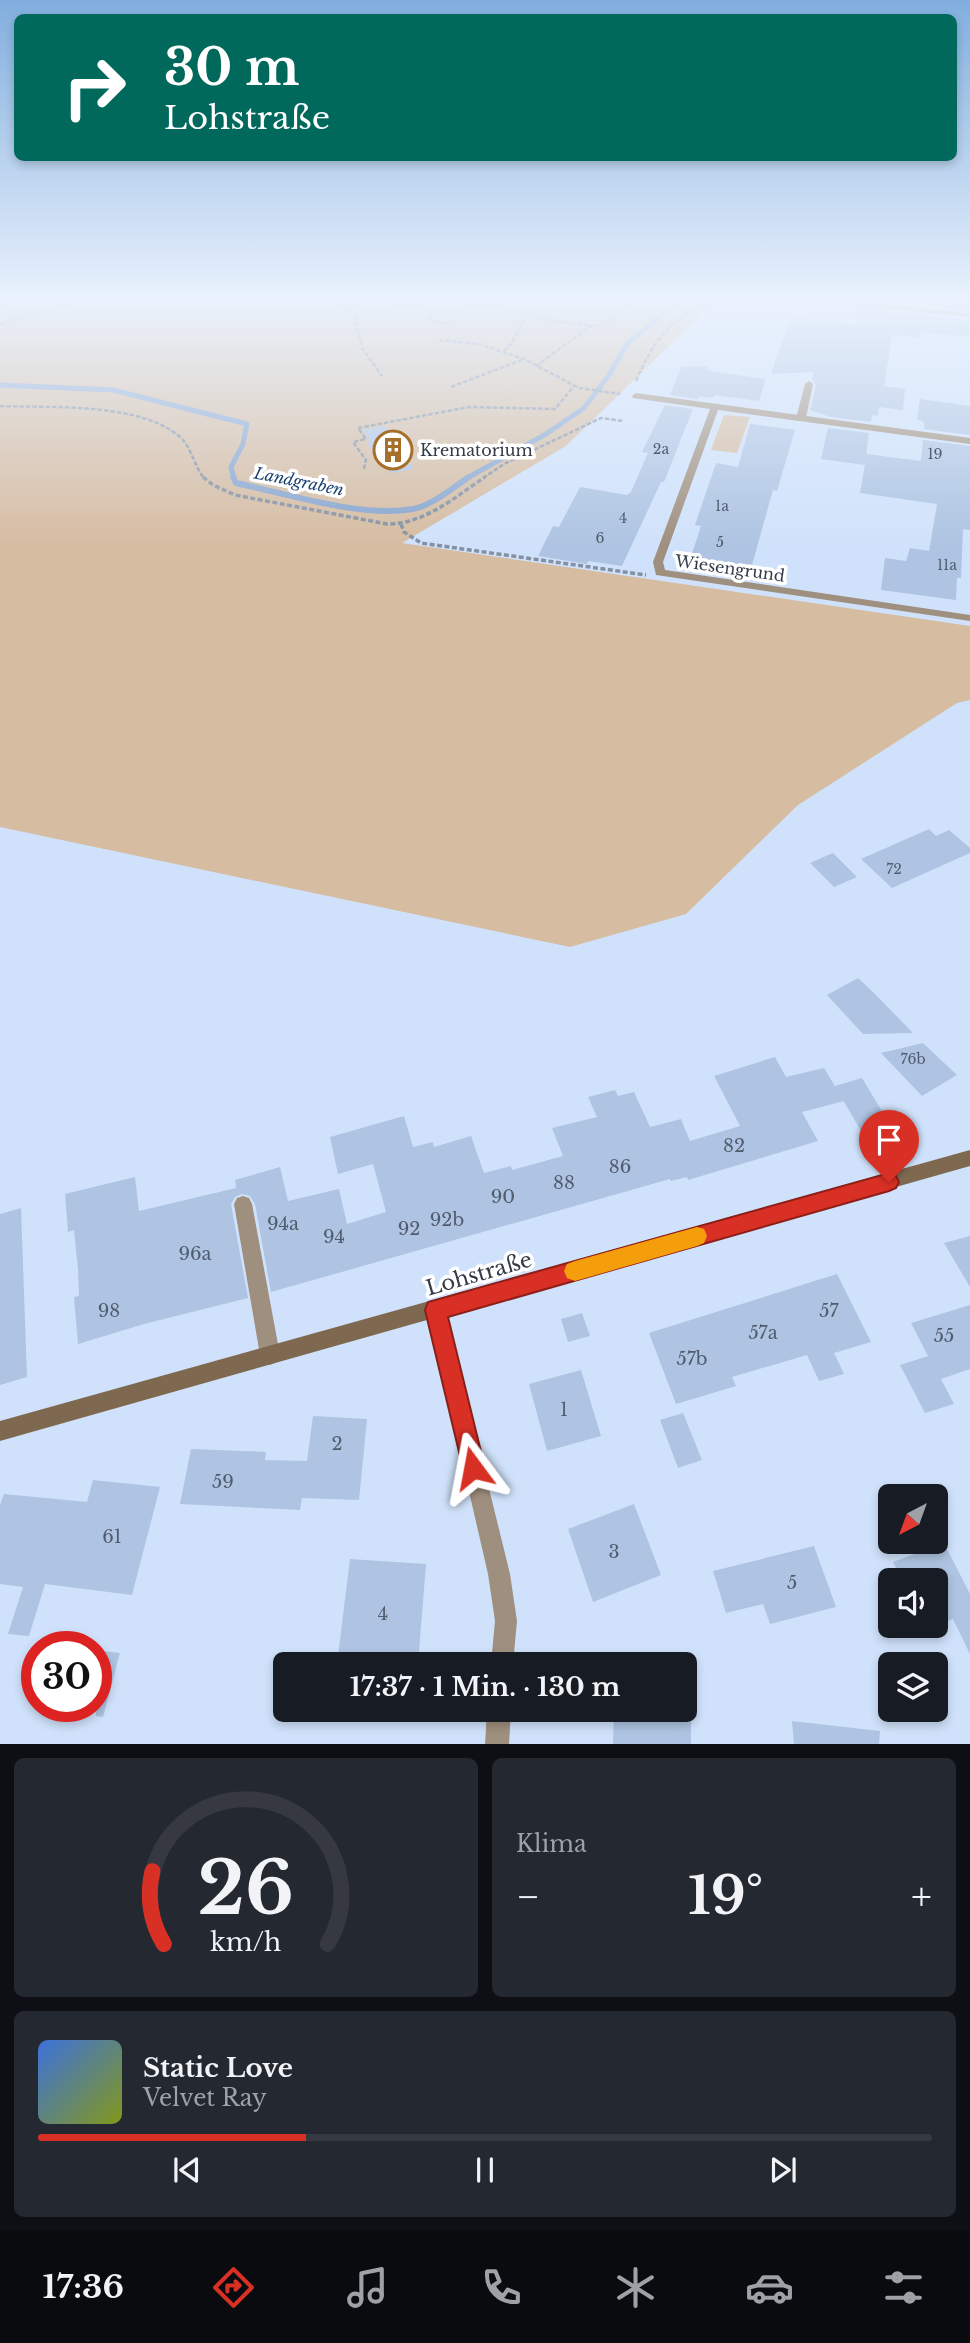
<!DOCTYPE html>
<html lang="de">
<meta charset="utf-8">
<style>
:root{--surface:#171b24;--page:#242831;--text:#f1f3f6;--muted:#9ea1a6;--line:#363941;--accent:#d93025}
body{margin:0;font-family:"Libre Baskerville",serif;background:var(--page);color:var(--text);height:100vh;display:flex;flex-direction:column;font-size:26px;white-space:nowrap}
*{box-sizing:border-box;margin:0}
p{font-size:23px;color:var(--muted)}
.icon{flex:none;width:38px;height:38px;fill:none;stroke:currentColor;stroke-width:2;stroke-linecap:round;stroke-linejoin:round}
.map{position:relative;height:1744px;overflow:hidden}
.side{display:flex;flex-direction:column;gap:14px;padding:14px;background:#0d0f14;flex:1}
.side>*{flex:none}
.hud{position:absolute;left:14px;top:14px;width:943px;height:147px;border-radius:10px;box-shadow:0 4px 10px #0003;background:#00695c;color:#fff;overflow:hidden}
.needle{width:46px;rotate:221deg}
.tools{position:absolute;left:878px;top:1484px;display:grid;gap:14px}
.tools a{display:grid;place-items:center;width:70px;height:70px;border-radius:10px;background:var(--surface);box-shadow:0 4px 10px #0003;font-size:35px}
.speed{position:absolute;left:21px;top:1631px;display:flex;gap:14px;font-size:35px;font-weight:700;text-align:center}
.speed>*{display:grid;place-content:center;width:91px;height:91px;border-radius:50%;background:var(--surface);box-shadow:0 4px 10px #0003;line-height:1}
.speed .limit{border:10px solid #d22;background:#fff;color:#111}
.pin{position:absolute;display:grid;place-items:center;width:60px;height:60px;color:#fff;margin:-72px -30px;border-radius:50% 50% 50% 0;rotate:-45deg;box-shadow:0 0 7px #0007}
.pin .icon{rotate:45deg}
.me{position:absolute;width:77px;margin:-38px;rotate:347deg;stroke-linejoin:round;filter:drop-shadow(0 0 5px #0008)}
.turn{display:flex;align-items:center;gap:24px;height:147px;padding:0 35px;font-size:32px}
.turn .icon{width:91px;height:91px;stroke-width:2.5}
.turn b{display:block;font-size:49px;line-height:60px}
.big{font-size:52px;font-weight:700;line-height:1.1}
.side .widget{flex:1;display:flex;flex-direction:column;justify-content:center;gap:10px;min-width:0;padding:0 24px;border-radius:10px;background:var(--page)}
.side .dial{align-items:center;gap:0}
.dial svg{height:182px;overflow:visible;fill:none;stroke:var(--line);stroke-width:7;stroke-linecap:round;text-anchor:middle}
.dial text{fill:var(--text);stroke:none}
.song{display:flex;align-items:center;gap:21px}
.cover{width:84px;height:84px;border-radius:10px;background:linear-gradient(135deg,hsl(220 70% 55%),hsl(70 70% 35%))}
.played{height:7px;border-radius:4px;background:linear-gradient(90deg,var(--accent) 30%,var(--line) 30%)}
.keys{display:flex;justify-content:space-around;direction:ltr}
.heat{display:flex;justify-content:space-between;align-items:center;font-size:38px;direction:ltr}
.side .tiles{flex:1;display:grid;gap:14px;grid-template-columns:1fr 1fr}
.widget:last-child{grid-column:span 2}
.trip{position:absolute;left:273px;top:1652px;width:424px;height:70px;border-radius:10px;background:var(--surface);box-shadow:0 4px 10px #0003;font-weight:700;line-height:70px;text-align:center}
.dock{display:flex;height:112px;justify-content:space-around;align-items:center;background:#090b0e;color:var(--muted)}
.dock .icon{width:49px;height:49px}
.dock .selected{color:var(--accent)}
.dock b{font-size:32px;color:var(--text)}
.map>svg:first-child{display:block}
</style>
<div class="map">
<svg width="970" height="1745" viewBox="0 0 970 1745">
<rect width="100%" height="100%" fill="#d0e2fb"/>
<path fill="#d6bca1" d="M0,302H714L566,446L402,543L970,626V700L957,703L798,805L686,914L570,947L0,827Z
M724,415L750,417L737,453L711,450Z"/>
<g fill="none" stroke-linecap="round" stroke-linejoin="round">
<path stroke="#88a5ce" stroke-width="5" d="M0,385L113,390L247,424L243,444L231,467L234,478
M467,478L546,434L584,408L609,375L627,344L677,302"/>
<path stroke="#88a5ce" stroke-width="6" d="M233,477L236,483C289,494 360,518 413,509C433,505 452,488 469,477"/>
</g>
<path fill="#aec4e2" d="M884,302H970V310Z
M857,309L970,320L969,337L921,332V338L892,335L884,386L905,389L903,410L879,407L878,416L872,415L871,422L831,417L810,410L816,385L812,380L814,372L771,374L790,317L857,324Z
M696,366L707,367L710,371L766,379L759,401L714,395L713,398L699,396L698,399L670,395L681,367Z
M920,399L970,406V435L924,429V422L917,419Z
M665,405L693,409L664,482H661L622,566L588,561L587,564L538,556L553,526L559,527L580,487L627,495L631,492L648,453L642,452Z
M750,424L795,430L777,491L773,490L750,572L737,570L736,574L688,566L701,526L695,525L716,463L738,467Z
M385,426L402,452L413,469L391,473L383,461L379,462L367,442H370L363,430Z
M828,428L869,433L866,456V454L921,461L923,440L970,446V530L963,529L961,578H957L956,600L881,590L885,558L906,561L910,548L929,551L937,504L860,493L865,465L821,459Z
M929,829L936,836L949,830L970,848V853L892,888L861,859Z
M833,853L857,877L834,887L810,863Z
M858,978L874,993L913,1033L863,1034L827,995Z
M923,1043L957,1075L922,1096L881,1053Z
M775,1057L786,1077L824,1068L844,1101L802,1112L818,1141L688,1180L687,1177L671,1181L670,1179L271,1292L255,1204L250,1196L242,1194L235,1197L231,1204L248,1298L144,1324L78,1344L74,1297L79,1296L78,1269L74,1230L68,1232L65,1194L135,1177L139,1211L236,1188L235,1180L280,1167L288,1201L339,1189L347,1224L386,1212L373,1164L338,1174L330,1137L404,1116L413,1147L433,1142L434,1147L471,1136L484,1173L511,1166L512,1170L563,1156L552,1128L597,1117L588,1097L615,1090L618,1096L634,1092L650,1127L681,1119L690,1141L740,1126L714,1076Z
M862,1078L889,1123L861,1131L835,1086Z
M21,1208L27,1377L0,1385V1214Z
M970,1236V1287L944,1243Z
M837,1274L871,1342L834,1353L844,1374L819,1381L807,1355L732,1377L736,1386L676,1404L649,1333Z
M970,1305V1369L941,1379L954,1404L925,1413L900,1365L928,1356L911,1323Z
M582,1313L590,1336L568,1342L561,1319Z
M581,1370L601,1436L547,1451L529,1384Z
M683,1413L702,1460L678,1468L660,1420Z
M313,1416L367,1419L359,1500L302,1498L300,1510L180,1504L191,1449L266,1452L265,1460L307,1461Z
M93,1480L160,1487L132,1595L45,1584L29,1636L8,1634L23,1587L0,1584V1505L4,1494L87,1502Z
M634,1504L661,1575L593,1602L568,1529Z
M944,1543L970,1594V1654L953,1619L936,1626V1580H902L893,1562Z
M814,1546L836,1607L770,1624L763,1604L726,1613L713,1571Z
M350,1559L426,1564L418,1664H337Z
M96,1650L120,1653L103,1717L96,1716Z
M614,1710H691V1745H613Z
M792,1721L880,1731L879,1745H794Z"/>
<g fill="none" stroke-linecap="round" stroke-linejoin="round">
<path stroke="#8391a3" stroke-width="2.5" stroke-dasharray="4.5 2" stroke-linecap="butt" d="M333,302L354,313L362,348L382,376
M385,302L402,305L419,302
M420,302L431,312L429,317L432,321L452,324
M463,302L517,310
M520,302L517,310L524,313L560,322L596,326L610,320L628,302
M0,307L4,302
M350,310L361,302
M0,324L72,302
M439,340L479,344L524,359L579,388L620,394
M504,351L511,344L527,315
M536,366L591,326
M636,381C653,341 668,322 707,302
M451,387L524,359
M0,406C50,408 140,402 180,437C192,448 194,466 204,478
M364,469L366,460L353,442L366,439L358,428L469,407L555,409L574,386
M483,478L504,464L601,418L623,421"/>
<path stroke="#8391a3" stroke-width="3.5" stroke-dasharray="5 2.5" stroke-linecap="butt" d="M203,477L213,485L235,495L387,524C425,524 455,497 485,477
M401,524L404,532L421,543L646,575"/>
<path fill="#9f8f7e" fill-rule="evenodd" d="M809,381L813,384L806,418L801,421L796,418L805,384Z
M243,1196L249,1198L252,1204L280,1355L277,1362L270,1365L263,1362L260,1355L234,1204L237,1198Z"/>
<path fill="#9f8f7e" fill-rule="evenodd" d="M834,302H860L970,313V317L838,304Z
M636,393L970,438V444L718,410L663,562L665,570L970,615V621L656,575L653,562L710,409L633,398L632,396Z
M436,1300L443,1302L445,1309L510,1574L517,1621L513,1664H491L495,1621L488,1574L427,1309L429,1302Z
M487,1710H511L509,1745H485Z"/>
<path fill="#7f6850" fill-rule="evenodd" d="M970,1150V1166L0,1441V1421Z"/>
</g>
<linearGradient id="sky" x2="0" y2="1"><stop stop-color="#81aede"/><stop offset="0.55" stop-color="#eaf2fd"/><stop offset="1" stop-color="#eaf2fd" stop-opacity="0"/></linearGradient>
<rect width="970" height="546" fill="url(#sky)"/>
<path fill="#d93025" stroke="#8d1f18" stroke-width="2" d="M889,1173L896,1176L899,1182L896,1188L889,1191L448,1317L485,1468L482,1477L473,1480L465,1477L425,1310L428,1302Z"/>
<path fill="#f59e0b" d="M697,1227L704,1229L707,1236L704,1243L697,1246L575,1281L567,1278L564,1271L567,1264L575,1261Z"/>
<defs>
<symbol id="building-ring" viewBox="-11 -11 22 22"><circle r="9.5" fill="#fff" stroke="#a6702b" stroke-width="1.5"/><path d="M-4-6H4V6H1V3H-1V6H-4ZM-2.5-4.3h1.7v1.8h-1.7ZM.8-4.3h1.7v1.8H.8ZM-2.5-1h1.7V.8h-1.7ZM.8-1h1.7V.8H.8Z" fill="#a6702b"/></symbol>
</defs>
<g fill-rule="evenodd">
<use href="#building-ring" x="371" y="428" width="44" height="44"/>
</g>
<g text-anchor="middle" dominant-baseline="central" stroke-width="7" stroke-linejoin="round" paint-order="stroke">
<g font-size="14" fill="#515d6e">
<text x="661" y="449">2a</text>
<text x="935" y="454">19</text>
<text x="722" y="506">1a</text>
<text x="623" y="518">4</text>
<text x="600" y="538">6</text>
<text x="720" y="542">5</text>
<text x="947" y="565">11a</text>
<text x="894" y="869">72</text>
<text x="913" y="1059">76b</text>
</g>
<g font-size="16" fill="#323b47" stroke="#fff" text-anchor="start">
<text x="420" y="450">Krematorium</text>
</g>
<g font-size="16" font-style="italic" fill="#194073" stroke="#fff">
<text transform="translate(299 481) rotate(11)">Landgraben</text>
</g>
<g font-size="16" fill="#323b47" stroke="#fff">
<text transform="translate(730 568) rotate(8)">Wiesengrund</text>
</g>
<g font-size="18" fill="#515d6e">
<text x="734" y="1146">82</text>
<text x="620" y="1167">86</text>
<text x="564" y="1183">88</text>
<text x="503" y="1197">90</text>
<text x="447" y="1220">92b</text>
<text x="283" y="1224">94a</text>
<text x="409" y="1229">92</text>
<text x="334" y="1237">94</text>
<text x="195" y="1254">96a</text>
<text x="109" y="1311">98</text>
<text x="829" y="1311">57</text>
<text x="763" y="1333">57a</text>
<text x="944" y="1336">55</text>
<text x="692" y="1359">57b</text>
<text x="564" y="1410">1</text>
<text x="337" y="1444">2</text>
<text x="223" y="1482">59</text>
<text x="112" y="1537">61</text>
<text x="614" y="1552">3</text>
<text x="792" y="1583">5</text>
<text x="383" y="1614">4</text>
</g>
<g font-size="21" fill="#323b47" stroke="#fff">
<text transform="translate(479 1274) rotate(-16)">Lohstraße</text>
</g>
</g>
</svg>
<div class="tools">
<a><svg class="needle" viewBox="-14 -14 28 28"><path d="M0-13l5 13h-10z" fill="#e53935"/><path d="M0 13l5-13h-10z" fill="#9ea1a6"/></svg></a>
<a><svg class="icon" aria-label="sound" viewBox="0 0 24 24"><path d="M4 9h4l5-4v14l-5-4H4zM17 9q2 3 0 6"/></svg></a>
<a><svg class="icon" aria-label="layers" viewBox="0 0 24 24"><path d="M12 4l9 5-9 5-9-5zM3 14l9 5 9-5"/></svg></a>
</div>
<div class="speed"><div class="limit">30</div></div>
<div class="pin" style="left:889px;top:1182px;background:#d93025"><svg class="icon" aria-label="arrive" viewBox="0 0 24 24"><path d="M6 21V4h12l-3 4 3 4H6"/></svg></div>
<svg class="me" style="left:473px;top:1468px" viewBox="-20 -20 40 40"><path d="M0-17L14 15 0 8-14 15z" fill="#d93025" stroke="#fff" stroke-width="4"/></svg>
<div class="trip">17:37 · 1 Min. · 130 m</div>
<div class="hud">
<div class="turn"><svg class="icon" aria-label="right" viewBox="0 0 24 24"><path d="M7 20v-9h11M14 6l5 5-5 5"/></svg><div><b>30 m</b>Lohstraße</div></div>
</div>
</div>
<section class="side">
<div class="tiles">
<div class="widget dial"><svg viewBox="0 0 100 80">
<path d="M14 69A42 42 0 1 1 86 69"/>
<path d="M14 69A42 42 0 0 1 9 37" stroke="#d93025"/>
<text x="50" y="56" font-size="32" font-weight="700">26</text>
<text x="50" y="72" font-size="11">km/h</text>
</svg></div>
<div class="widget"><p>Klima</p>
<div class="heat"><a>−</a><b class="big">19°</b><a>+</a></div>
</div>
<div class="widget">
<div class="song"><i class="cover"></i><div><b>Static Love</b><p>Velvet Ray</p></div></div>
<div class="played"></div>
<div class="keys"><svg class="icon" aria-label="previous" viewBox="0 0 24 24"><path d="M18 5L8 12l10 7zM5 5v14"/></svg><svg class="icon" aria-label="pause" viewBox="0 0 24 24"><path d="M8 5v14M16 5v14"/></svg><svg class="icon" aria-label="next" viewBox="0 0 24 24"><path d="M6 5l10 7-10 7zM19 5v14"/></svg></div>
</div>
</div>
</section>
<nav class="dock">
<b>17:36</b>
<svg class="icon selected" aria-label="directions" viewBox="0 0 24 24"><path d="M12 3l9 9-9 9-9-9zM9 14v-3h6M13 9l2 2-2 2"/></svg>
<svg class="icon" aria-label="music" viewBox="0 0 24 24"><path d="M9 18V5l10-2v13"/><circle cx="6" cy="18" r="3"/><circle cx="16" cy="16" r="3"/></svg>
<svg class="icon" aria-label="phone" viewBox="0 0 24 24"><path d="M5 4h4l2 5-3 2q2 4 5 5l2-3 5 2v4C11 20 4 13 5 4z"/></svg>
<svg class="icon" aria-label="climate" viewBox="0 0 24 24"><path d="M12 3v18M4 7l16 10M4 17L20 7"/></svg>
<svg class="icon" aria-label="car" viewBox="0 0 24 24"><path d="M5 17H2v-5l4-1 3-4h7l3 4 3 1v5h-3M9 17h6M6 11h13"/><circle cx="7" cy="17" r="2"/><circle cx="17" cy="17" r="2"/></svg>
<svg class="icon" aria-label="filters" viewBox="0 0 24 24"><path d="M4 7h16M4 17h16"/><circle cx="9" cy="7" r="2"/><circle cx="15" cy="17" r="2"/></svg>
</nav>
